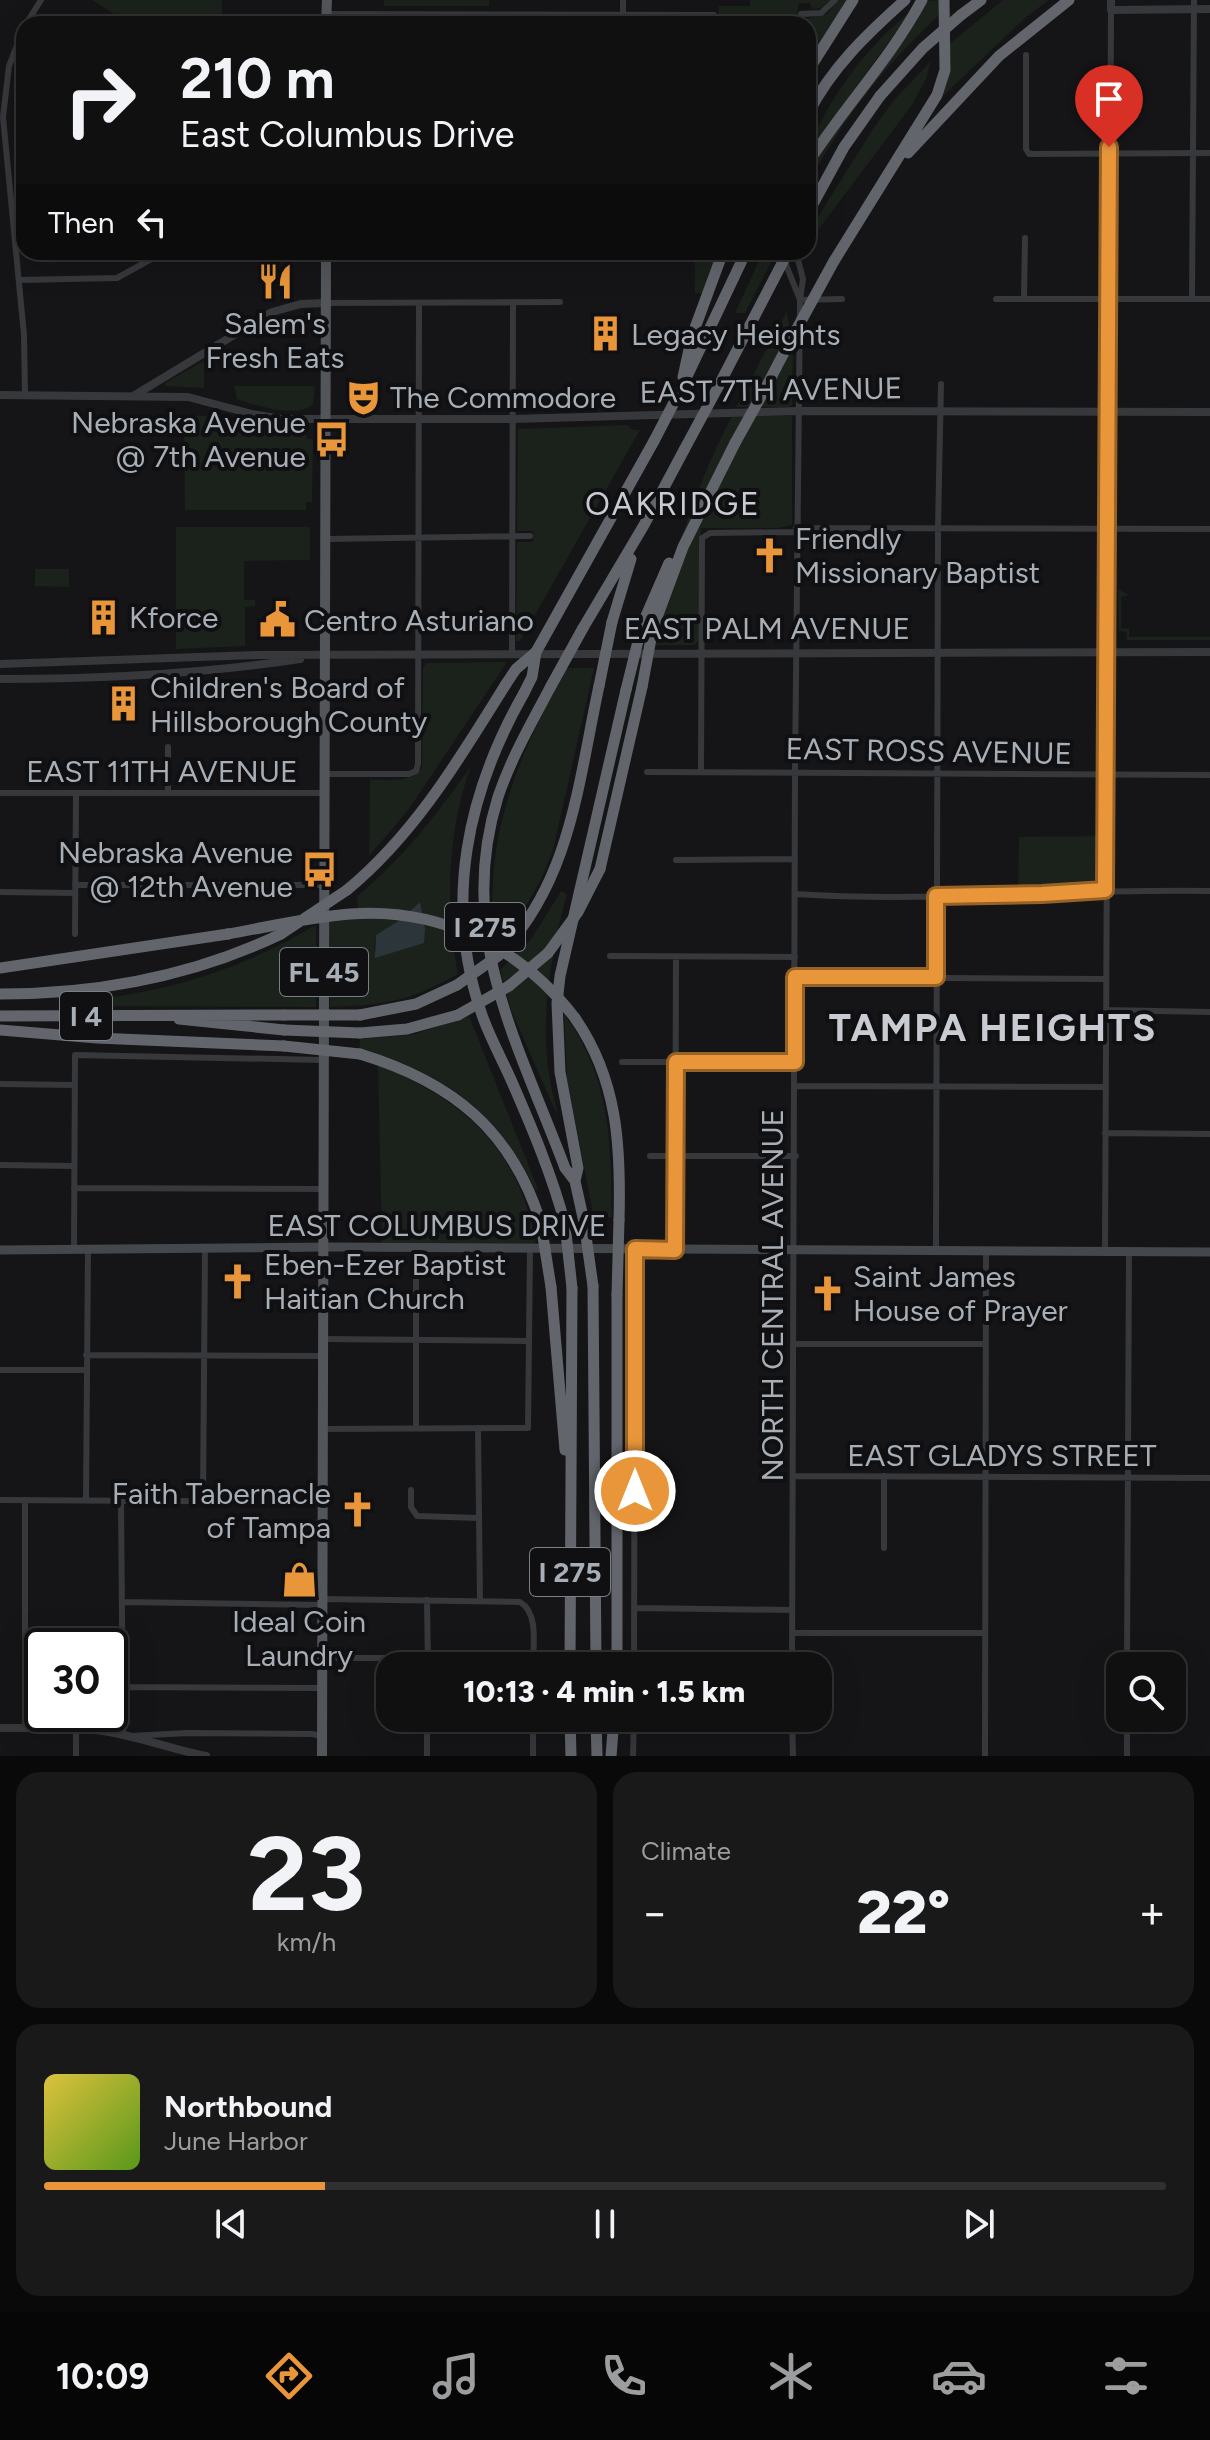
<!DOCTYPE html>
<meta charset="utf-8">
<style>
:root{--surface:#101011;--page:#19191a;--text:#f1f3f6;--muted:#9c9d9f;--line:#303031;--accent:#e9963a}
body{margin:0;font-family:Figtree,sans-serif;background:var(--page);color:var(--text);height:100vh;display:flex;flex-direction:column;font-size:30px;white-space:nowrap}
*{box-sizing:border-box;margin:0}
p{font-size:26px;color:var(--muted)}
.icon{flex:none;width:44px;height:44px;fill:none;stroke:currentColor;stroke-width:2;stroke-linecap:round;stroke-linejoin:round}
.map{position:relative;height:1756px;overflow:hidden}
.sheet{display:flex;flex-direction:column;gap:16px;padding:16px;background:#090909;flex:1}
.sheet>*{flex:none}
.guide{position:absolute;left:16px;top:16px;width:800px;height:244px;border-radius:24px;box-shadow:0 8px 32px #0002,0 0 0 2px var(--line);background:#101011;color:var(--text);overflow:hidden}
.tools{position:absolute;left:1106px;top:1652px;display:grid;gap:16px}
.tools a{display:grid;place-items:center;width:80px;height:80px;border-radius:16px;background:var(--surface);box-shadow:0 8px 32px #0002,0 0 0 2px var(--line);font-size:40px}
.speed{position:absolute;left:24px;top:1628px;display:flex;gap:16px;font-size:40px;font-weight:700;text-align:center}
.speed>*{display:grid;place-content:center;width:104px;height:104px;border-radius:50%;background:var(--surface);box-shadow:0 8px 32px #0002,0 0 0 2px var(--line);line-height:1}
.speed .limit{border:4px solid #111;border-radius:12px;background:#fff;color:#111}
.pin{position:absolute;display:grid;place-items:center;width:68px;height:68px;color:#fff;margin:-82px -34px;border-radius:50% 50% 50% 0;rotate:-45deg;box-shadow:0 0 8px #0007}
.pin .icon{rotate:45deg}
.me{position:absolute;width:88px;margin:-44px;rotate:0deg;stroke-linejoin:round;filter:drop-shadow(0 0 6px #0008)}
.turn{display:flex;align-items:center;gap:28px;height:168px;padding:0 32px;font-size:36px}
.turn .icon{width:104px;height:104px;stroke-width:2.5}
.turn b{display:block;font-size:56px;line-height:68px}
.then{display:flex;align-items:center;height:76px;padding:0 32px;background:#0003;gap:16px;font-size:30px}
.big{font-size:60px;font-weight:800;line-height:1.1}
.sheet .widget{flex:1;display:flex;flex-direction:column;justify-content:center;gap:12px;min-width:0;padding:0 28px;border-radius:24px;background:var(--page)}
.sheet .dial{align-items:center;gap:0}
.dial b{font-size:104px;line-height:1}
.song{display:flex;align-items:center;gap:24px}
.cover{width:96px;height:96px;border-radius:12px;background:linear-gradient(135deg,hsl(50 70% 55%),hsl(90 70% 35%))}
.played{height:8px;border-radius:4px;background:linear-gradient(90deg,var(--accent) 25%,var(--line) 25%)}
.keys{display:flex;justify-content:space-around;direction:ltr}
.heat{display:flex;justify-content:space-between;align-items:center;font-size:44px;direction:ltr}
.sheet .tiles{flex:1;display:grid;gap:16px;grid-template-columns:1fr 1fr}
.widget:last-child{grid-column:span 2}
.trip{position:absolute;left:376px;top:1652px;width:456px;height:80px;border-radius:24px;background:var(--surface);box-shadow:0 8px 32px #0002,0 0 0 2px var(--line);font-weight:800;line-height:80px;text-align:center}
.tab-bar{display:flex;height:128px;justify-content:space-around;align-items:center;background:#060607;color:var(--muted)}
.tab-bar .icon{width:56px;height:56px}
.tab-bar .active{color:var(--accent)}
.tab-bar b{font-size:36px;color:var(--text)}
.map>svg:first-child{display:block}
</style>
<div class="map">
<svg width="1210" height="1756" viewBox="0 0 1210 1756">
<rect width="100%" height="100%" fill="#151517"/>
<path fill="#1b211b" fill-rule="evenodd" d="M92,0H222V24H157L156,19H122Z
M384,0H489V6H384Z
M750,0H830L821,8L812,9L810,3H799L796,22L790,24H709L710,20L718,18L719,6H750Z
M839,0H849L808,60V24H804V19L827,14Z
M939,0L938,16C885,65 842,120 808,184V167L915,24L926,1Z
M1003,0H1049L1026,17L921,117L933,94L946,47Z
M911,11L818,140L813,137C837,87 868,46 911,11Z
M931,61L926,79L912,105L812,238L809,231L875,126L894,100Z
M704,252H718L703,293H695V261H704Z
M763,252L776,253L745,313H735Z
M787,311L793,354L792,405L789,407H736Z
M204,361V388L165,386V383Z
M234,386H315L313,404C299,419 254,405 237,399Z
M184,416H215L256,429L306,433L307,439H313L312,502H306V510H185Z
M732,416H792V525L778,528H701L699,640L694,645H651C671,564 693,491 732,416Z
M628,425L632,430H640L527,629L520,641H516L517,542H533V531H517L518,429Z
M176,527H310V560L244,561V600H255V606L245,607V646L176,649Z
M35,569H69V587L35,586Z
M1118,589L1127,594V596L1121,597V628L1129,629V637H1210V640H1127V632L1119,631Z
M507,662L409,809L369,856L370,780C387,779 412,784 422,767L423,668L426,663Z
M567,668H594L554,846C543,883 523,912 500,942L494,937C484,834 518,756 567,668Z
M471,766C447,832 445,906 458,974C408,1002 385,1005 330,1007L329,921L359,918L357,896C403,859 437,814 471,766ZM420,902L374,951L376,935L400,920Z
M1101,836L1100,885L1018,892L1019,837Z
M561,891L567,894C551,952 539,1020 550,1080C552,1092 556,1105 558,1117L511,1010L500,970L532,938Z
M316,925V1007L99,1006V1000C120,995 140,993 161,988C217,975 266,954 316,925Z
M564,1014C611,1077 611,1143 612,1217L594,1218L567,1080Z
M469,1016L538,1189L535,1190C499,1111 441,1072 359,1048L360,1039L415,1034Z
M378,1065C464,1100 520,1149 536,1245H382Z"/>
<path fill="#2c363a" d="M420,902L425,929L424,943L375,958L376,935L400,920Z"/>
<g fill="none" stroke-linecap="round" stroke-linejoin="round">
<path stroke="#36383b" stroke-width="6" d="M326,14L714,15
M623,15V0
M26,24L41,0
M801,24V14L821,13L835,0
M24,27L9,66L3,117L24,335L25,396
M1026,55V149L1029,154L1210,153
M781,252L800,300
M19,280L117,278L164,252
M996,299H1210
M1024,299L1025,238
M1192,299L1194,0
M800,300L842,299
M325,303L560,302
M796,528L1210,529
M326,539L530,536
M512,654L513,302
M168,747V793
M701,771L702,538L710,533L796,532
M647,772L1210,775
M324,774H409L416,771L418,764L419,303
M0,793H324
M676,860L795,859
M75,885H324
M0,892L75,893
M795,894C934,903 1072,888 1210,891
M75,934L76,793
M610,956L795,957
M795,977L1106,979
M1106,1010L1210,1012
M622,1062H795
M0,1084L74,1085
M795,1086L1106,1087
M1105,1133L1210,1134
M650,1156H796
M0,1165L74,1166
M74,1188L323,1189
M675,1249L676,957
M74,1250L75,1055L323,1060
M936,1250L938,528L941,384
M1105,1250L1111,10
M323,1339L528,1341
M795,1344H986
M86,1355L323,1356
M0,1370H86
M416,1428V1248
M478,1428L480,1600
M323,1429L528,1428L530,1249
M794,1476L1210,1478
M884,1476V1548
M411,1490V1507L417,1516L479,1518
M0,1500L322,1502
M25,1500V1728
M86,1500L88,1250
M121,1501L123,1734
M203,1501L205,1248
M322,1599L520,1602C539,1613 533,1646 533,1666
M427,1600L428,1666
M122,1602L322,1605
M635,1608L792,1610
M792,1633H985
M322,1658H533
M634,1666L635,1249
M792,1666L795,772L800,300L803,279L796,252
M1127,1666L1129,1251
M122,1687L322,1688
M792,1718L793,1756
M76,1729V1756
M130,1736L188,1733L312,1734L322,1736
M427,1756V1718
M533,1756V1718
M633,1756L634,1718
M985,1756L986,1250
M1127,1756V1718"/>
<path stroke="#36383b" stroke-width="8" d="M1111,0V10L1210,9
M0,395L188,397L252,414L281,419H512L798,411L1210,412
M135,395L272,312L301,304L325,303
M0,664L256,655L1210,652
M0,679C100,679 201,674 300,659
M0,1728C31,1728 64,1727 95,1730C133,1734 169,1749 206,1756"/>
<path stroke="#44474b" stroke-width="9" d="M0,1250L332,1247L1210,1252"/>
<path stroke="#52555a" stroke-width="10" d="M326,24L327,0
M322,1756L326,252"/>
<path stroke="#62666c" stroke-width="11" d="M961,15L981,0
M808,71L853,0
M808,114C831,68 867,34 905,0
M908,153L999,56L1069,0
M808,163C844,107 891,58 922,0
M808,213L844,147L880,96
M834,261L937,95L945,70L944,0
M683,377L692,336L723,252
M718,387L750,325
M681,389L746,252
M764,391L789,343
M612,622L631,559
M642,625L669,563
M583,628L644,525L684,450
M653,628L683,547L735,443
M536,652L654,441
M551,686C532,722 511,758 498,797C455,934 518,1043 565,1168L575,1181L584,1222
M524,693C467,793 443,904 482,1015C490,1038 502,1059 512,1082C532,1128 552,1175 565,1224
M600,869L642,687
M347,890C415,834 460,758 506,684
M498,956C571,882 578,783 599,686
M0,968L228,934
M509,986L548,953
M0,994C97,994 193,976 281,934
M360,1015L416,1004L457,985
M0,1016L284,1015
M575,1018C618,1080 621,1147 619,1220
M179,1019L284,1030
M0,1030L97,1038L284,1046
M360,1033L407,1029L458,1015
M360,1054C452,1082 512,1130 541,1224
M575,1181L578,1168L560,1072L557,1003L560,976L626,690
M593,1286L596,1666
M551,1287L565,1450
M617,1295V1666
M570,1666L572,1288
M570,1718L571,1756
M596,1718L597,1756
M611,1756L614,1718"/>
<path stroke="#62666c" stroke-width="11" d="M880,96L923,48L961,15
M750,325L788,252
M789,343L834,261
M654,441L681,389
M735,443L764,391
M684,450L718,387
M506,684L516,669L536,652
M551,686L583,628
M599,686L612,622
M642,687L653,628
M626,690L642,625
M524,693L532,677L536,652
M228,934C268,927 309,917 350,914C439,907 521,947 575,1018
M281,934L347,890
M548,953L578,912L600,869
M457,985L498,956
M284,1015H360
M458,1015L509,986
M284,1030L360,1033
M284,1046L360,1054
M584,1222L593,1286
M541,1224L551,1287
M565,1224L572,1288
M617,1295L619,1220"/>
</g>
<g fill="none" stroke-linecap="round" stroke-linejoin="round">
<defs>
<path id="route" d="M635,1491V1249L675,1250L676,1062H795V977H936V896L1042,894L1105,890L1109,147"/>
</defs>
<use href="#route" stroke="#976226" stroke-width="20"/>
<use href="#route" stroke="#e9963a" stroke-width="14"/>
</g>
<defs>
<symbol id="restaurant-bare" viewBox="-9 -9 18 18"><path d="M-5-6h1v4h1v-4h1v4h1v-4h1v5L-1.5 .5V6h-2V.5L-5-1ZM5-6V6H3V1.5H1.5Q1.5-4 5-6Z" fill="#e9963a" stroke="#101012" stroke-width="2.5" paint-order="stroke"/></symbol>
<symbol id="building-bare" viewBox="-9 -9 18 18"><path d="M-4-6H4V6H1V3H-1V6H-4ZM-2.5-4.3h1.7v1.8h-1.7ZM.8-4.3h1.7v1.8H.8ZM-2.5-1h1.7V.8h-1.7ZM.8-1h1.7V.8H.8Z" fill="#e9963a" stroke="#101012" stroke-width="2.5" paint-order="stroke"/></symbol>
<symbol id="theatre-bare" viewBox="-9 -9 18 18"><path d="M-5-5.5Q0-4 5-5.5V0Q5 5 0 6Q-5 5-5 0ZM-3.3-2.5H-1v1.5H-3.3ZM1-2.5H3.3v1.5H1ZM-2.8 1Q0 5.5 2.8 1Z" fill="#e9963a" stroke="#101012" stroke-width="2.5" paint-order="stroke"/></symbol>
<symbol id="bus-bare" viewBox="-9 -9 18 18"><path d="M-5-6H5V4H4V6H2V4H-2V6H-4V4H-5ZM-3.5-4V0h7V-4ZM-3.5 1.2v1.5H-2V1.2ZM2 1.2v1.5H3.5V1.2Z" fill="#e9963a" stroke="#101012" stroke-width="2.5" paint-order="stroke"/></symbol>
<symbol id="church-bare" viewBox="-9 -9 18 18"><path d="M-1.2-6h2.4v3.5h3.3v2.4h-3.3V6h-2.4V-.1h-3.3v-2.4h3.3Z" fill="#e9963a" stroke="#101012" stroke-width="2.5" paint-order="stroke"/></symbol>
<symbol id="civic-bare" viewBox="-9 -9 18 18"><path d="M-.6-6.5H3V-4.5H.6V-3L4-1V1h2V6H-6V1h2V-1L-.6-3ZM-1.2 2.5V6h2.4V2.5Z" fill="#e9963a" stroke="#101012" stroke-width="2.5" paint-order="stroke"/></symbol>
<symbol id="shop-bare" viewBox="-9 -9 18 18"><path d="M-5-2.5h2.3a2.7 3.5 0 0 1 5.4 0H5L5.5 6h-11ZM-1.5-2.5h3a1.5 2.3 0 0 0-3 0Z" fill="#e9963a" stroke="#101012" stroke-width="2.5" paint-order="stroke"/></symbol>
</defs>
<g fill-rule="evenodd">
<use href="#restaurant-bare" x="250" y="256" width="51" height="51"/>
<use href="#building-bare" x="580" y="308" width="51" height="51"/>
<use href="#theatre-bare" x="338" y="372" width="51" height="51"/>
<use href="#bus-bare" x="306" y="414" width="51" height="51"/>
<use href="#church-bare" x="744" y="530" width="51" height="51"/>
<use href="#building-bare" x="78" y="592" width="51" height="51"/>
<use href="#civic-bare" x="252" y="594" width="51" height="51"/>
<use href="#building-bare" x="98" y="678" width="51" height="51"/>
<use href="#bus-bare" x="294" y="844" width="51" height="51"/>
<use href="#church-bare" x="212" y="1256" width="51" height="51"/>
<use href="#church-bare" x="802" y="1268" width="51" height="51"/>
<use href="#church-bare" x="332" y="1484" width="51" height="51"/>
<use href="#shop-bare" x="274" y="1554" width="51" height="51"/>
</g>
<g text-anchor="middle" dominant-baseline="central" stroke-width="8" stroke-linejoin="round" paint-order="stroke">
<g fill="#101012" stroke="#7a7f85" stroke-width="2">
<rect x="445" y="903" width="80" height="48" rx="6"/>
<rect x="280" y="948" width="88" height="48" rx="6"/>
<rect x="60" y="992" width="52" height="48" rx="6"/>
<rect x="530" y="1548" width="80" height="48" rx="6"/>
</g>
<g font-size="28" font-weight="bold" fill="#a7aeb6">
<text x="485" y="927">I 275</text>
<text x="324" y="972">FL 45</text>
<text x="86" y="1016">I 4</text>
<text x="570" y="1572">I 275</text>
</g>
<g font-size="30" fill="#a7aeb6" stroke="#101012" text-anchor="start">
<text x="275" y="323" text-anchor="middle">Salem's<tspan x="275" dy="34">Fresh Eats</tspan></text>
<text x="631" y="334">Legacy Heights</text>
<text x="390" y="397">The Commodore</text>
<text x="306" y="422" text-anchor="end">Nebraska Avenue<tspan x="306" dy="34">@ 7th Avenue</tspan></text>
<text x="795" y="538">Friendly<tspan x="795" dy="34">Missionary Baptist</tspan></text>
<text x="129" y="617">Kforce</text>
<text x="304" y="620">Centro Asturiano</text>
<text x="150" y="687">Children's Board of<tspan x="150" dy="34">Hillsborough County</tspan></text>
<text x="293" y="852" text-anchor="end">Nebraska Avenue<tspan x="293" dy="34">@ 12th Avenue</tspan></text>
<text x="264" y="1264">Eben-Ezer Baptist<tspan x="264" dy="34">Haitian Church</tspan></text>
<text x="853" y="1276">Saint James<tspan x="853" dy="34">House of Prayer</tspan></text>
<text x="331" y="1493" text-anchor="end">Faith Tabernacle<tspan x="331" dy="34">of Tampa</tspan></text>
<text x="299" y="1621" text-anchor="middle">Ideal Coin<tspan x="299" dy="34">Laundry</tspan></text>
</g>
<g font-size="30" fill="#a7aeb6" stroke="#101012">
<text transform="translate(771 390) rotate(-1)">EAST 7TH AVENUE</text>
<text x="767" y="628">EAST PALM AVENUE</text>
<text transform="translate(929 751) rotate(1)">EAST ROSS AVENUE</text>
<text x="162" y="771">EAST 11TH AVENUE</text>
<text x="437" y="1225">EAST COLUMBUS DRIVE</text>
<text transform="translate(772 1295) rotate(-90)">NORTH CENTRAL AVENUE</text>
<text x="1002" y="1455">EAST GLADYS STREET</text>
</g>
<g font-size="32" letter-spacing="2" fill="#c8ccd2" stroke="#101012">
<text x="673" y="504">OAKRIDGE</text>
</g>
<g font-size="38" font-weight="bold" letter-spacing="2" fill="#c8ccd2" stroke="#101012">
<text x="993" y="1028">TAMPA HEIGHTS</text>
</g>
</g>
</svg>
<div class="tools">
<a><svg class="icon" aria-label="search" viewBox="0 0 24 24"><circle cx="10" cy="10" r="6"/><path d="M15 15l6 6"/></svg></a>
</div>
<div class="speed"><div class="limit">30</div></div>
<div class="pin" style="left:1109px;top:147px;background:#d93025"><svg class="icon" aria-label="arrive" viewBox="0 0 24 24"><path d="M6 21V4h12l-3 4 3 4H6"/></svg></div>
<svg class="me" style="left:635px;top:1491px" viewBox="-20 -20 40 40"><circle r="17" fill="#e9963a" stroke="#fff" stroke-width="3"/><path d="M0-11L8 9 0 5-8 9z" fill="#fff"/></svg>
<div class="trip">10:13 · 4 min · 1.5 km</div>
<div class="guide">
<div class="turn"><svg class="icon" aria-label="right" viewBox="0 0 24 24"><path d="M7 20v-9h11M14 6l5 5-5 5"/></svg><div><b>210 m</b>East Columbus Drive</div></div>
<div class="then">Then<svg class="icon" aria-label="left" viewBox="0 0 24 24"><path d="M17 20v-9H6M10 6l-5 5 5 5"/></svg></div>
</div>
</div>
<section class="sheet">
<div class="tiles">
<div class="widget dial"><b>23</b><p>km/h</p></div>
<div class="widget"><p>Climate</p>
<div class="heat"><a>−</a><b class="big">22°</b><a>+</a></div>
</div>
<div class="widget">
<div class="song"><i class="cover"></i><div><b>Northbound</b><p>June Harbor</p></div></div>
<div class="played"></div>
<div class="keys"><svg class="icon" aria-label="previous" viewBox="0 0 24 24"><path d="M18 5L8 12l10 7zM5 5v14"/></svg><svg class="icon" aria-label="pause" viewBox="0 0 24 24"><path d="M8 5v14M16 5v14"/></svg><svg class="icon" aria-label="next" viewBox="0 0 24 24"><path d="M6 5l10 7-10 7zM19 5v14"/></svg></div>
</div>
</div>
</section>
<nav class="tab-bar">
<b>10:09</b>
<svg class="icon active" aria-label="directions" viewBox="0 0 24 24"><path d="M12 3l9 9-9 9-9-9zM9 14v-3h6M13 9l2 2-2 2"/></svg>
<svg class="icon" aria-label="music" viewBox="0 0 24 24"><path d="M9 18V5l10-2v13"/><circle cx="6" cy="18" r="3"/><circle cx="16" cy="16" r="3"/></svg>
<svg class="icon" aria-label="phone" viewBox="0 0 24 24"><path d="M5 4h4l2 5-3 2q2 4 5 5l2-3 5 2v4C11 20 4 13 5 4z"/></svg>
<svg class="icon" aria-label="climate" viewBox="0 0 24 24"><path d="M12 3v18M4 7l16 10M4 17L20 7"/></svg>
<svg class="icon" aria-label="car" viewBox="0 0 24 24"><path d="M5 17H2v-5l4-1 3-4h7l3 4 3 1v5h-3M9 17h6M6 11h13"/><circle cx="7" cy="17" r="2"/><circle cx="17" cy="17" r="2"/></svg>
<svg class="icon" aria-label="filters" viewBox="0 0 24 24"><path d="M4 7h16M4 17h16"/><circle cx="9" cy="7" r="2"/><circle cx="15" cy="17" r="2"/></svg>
</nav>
